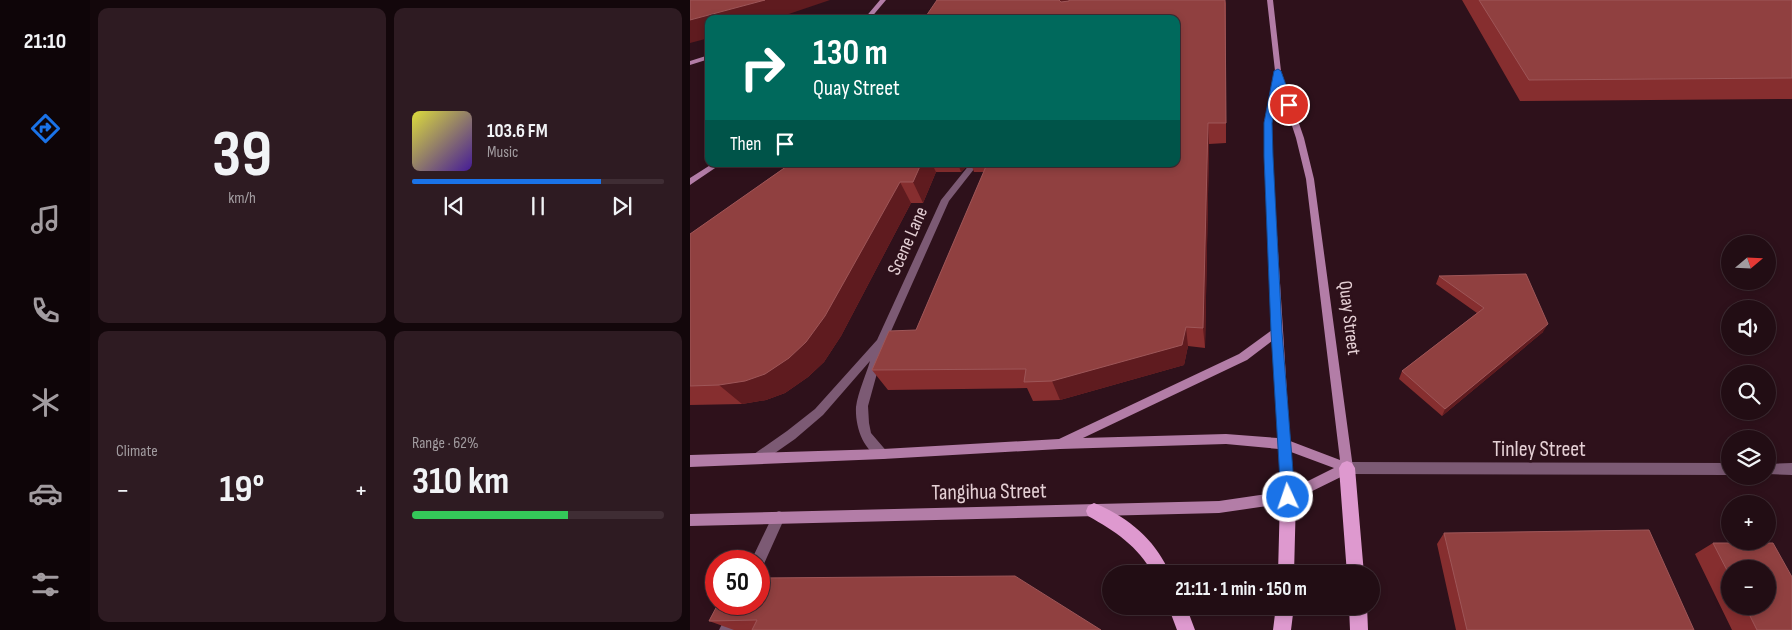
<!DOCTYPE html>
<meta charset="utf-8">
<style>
:root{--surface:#220d14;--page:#2e1b22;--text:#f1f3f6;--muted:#a29ca0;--line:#3f2d34;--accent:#1a73e8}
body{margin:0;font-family:"Sofia Sans Condensed",sans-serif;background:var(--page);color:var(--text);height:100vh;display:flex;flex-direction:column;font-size:19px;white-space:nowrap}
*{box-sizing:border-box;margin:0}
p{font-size:16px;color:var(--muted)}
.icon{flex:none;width:28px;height:28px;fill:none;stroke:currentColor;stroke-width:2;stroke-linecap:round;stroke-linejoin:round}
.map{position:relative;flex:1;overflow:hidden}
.panel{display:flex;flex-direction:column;gap:8px;padding:8px;background:#13070b;width:600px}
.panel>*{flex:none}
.banner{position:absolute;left:15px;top:15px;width:475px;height:152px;border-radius:10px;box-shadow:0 2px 8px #0003,0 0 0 1px var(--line);background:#00695c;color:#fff;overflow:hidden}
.needle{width:32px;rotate:71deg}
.fabs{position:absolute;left:1031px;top:235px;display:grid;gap:10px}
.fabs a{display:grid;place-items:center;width:55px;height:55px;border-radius:50%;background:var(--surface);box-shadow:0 2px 8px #0003,0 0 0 1px var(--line);font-size:25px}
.speed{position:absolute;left:15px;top:550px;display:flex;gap:10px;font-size:25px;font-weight:700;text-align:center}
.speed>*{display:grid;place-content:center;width:65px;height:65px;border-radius:50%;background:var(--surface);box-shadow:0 2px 8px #0003,0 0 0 1px var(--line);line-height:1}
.speed .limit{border:8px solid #d22;background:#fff;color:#111}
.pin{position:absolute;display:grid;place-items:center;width:42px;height:42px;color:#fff;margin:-21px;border:2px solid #fff;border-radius:50%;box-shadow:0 1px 5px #0007}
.me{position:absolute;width:55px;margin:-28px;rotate:357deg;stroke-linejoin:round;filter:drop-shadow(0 0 4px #0008)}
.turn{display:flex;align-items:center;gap:18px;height:105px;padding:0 25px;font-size:22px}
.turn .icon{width:65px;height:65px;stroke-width:2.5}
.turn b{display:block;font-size:35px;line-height:42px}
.then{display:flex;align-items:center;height:48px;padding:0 25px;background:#0003;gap:10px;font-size:19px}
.big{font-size:38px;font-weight:700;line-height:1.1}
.panel .card{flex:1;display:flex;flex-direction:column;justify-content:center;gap:8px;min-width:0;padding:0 18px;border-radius:10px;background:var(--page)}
.panel .dial{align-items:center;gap:0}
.dial b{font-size:65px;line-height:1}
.song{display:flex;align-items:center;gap:15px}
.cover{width:60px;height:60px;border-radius:8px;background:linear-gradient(135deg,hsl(60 70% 55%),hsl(260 70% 35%))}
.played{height:5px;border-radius:2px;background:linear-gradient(90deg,var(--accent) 75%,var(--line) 75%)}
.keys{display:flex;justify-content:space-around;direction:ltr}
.heat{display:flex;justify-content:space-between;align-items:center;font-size:28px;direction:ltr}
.charge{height:8px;border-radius:4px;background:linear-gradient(90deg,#34c759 62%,var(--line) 0)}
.panel .tiles{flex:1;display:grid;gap:8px;grid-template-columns:repeat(2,1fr)}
.trip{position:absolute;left:412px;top:565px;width:278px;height:50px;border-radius:25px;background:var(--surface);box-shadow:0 2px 8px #0003,0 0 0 1px var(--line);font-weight:700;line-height:50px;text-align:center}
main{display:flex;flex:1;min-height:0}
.tabs{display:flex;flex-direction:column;width:90px;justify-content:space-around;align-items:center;background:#0e0508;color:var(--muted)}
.tabs .icon{width:35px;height:35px}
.tabs .selected{color:var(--accent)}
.tabs b{font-size:22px;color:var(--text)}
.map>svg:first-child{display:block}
</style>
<main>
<nav class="tabs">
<b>21:10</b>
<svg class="icon selected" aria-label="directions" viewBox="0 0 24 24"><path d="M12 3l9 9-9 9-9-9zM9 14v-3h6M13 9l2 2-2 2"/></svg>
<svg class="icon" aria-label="music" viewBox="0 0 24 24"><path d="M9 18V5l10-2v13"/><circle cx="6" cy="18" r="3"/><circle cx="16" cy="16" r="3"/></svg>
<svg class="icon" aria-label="phone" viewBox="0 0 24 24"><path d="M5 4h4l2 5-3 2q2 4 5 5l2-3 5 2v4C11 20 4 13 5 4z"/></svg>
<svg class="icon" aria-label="climate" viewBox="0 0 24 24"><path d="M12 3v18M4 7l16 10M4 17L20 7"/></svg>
<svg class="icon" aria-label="car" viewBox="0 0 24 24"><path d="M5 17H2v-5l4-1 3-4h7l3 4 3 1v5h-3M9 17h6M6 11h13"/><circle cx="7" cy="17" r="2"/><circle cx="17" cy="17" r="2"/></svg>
<svg class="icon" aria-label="filters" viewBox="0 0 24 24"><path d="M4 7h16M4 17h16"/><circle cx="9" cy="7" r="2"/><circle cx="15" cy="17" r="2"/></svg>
</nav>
<section class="panel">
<div class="tiles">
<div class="card dial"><b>39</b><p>km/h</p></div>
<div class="card">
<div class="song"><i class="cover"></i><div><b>103.6 FM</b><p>Music</p></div></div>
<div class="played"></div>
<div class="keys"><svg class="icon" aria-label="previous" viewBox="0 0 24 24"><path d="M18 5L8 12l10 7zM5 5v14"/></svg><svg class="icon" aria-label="pause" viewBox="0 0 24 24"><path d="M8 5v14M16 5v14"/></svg><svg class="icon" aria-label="next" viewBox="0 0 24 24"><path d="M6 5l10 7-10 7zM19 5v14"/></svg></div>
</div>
<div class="card"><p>Climate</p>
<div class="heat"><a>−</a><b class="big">19°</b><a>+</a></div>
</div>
<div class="card"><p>Range · 62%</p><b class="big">310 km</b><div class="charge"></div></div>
</div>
</section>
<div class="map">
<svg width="1102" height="630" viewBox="0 0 1102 630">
<rect width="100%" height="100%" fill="#2e111b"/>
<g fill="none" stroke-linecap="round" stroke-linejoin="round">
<path fill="#7c5a74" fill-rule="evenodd" d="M89,511L94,513L95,517L73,566L69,567V561H61L84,513Z
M42,604H56L44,630H29Z"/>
<path fill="#7c5a74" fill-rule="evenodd" d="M280,164H288L259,201L198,338L189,366L178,406L179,423L181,433L199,454L197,458L193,459C173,452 165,426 166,407C168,392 176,375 180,361L133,415L105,439L72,462L68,463L64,462L62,458L64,454L97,431L125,409L187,340L251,200Z
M657,462L1040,463V475L657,474L653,472L651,468L653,464Z
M1102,463V475L1078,474V464Z"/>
<path fill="#b37da7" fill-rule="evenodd" d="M190,0H196L180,19H174Z
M577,0H583L591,71L614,138L624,179L663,468L661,472L598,503L529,513L0,526V514L529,501L591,492L589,449L536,444L370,449L193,459L0,467V455L193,449L369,439L549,354L582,330L574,156V123L585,71ZM588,83L606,138L616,179L650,460L600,441L582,156V123ZM582,341L588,438L536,434L393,438L557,360ZM601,452L644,468L604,488Z
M19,55V59L0,65V61Z
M22,164H31L0,185V178Z"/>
<path fill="#de99cf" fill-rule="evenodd" d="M657,461L662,463L665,468L674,574H657L649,468L652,463Z
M598,489L604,492L606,497L604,574H588L590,497L592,492Z
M404,503C438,517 466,540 480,574H463C448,546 425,531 398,516L396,511L398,506Z
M478,606H496L505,630H487Z
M586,606H604L601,630H583Z
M659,606H677L678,630H660Z"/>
</g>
<path fill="#862e2f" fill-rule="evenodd" d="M536,0V143L519,144L515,348L498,346L494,365L370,400L343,401L337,388L198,390L182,370L226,330L294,172H284L281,164H486Z
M772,0H1102V99L830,101Z
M100,164H279L271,172H246L233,203H221L151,336L134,362L118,377L95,393L76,400L52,404L0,405V234Z
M749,276L853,332L752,416L709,379L712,371L787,313L746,284Z
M754,533L1004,630H766L747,544Z
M1023,543L1102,630H1042L1005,554ZM1040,569L1078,606H1040Z
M28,604L411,630H44L19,621Z"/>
<path fill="#5f1b1f" d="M75,0H140L84,19H19V38L0,43V20Z
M369,0H379L373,18Z
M518,123L519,144L515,348L513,328Z
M231,164H242L246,172L233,203L223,182Z
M268,164H279L271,172Z
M210,182L221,203L151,336L134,362L118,377L95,393L76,400L52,404L29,385Z
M858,324L853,332L752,416L755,409Z
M496,327L498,346L494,365L370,400L362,381Z"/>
<path fill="#904040" stroke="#9e5658" d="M0,0H75L0,20Z
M247,0H369L371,2L379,1V0H535L536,123H518L513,328L496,327L492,345L362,381L334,382L336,369L182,370L199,331L226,330L297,164H486V19H234Z
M789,0H1102V78L839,80Z
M100,164H231L223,182H210L135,316L116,342L99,358L75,374L55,381L29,385L0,386V234Z
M836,274L858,324L755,409L712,371L794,308L749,276Z
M959,530L1004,630H777L754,533Z
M1023,543H1083L1102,577V630H1067L1055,606H1078V569H1040V576Z
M325,576L411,630H62L67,620L19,621L28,604H69V578Z"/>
<path fill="#1a73e8" stroke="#114b97" d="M588,69L591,71L603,105L596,106L589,86L582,123L583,156L592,332L605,497L603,502L598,504L593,502L591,497L581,332L574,156V123L584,71Z"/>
<g text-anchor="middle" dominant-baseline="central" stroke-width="5" stroke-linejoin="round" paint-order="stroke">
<g font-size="19" fill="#e5d0d5" stroke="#2e111b">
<text transform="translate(218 241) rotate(-66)">Scene Lane</text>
<text transform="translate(659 318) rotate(83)">Quay Street</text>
</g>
<g font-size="22" fill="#e5d0d5" stroke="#2e111b">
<text x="849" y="449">Tinley Street</text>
<text transform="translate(299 492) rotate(-1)">Tangihua Street</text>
</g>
</g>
</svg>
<div class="fabs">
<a><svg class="needle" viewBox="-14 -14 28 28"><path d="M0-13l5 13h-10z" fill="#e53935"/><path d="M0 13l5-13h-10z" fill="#a29ca0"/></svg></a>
<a><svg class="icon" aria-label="sound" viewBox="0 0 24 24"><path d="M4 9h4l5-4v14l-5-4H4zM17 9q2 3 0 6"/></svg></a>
<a><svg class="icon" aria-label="search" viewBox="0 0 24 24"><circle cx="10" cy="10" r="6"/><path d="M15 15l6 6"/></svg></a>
<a><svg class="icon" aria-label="layers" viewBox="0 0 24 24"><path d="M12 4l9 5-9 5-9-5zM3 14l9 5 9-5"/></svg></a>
<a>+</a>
<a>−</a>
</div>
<div class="speed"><div class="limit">50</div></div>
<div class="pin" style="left:599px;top:105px;background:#d93025"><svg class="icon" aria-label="arrive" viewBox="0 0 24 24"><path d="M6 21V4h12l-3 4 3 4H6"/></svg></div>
<svg class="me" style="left:598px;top:497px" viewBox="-20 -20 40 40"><circle r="17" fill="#1a73e8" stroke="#fff" stroke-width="3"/><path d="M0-11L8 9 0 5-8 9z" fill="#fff"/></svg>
<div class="trip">21:11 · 1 min · 150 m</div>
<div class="banner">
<div class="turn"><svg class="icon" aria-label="right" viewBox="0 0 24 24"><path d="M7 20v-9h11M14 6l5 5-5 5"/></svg><div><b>130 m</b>Quay Street</div></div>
<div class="then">Then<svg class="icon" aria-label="arrive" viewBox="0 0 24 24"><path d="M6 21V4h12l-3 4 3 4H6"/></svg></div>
</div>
</div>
</main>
